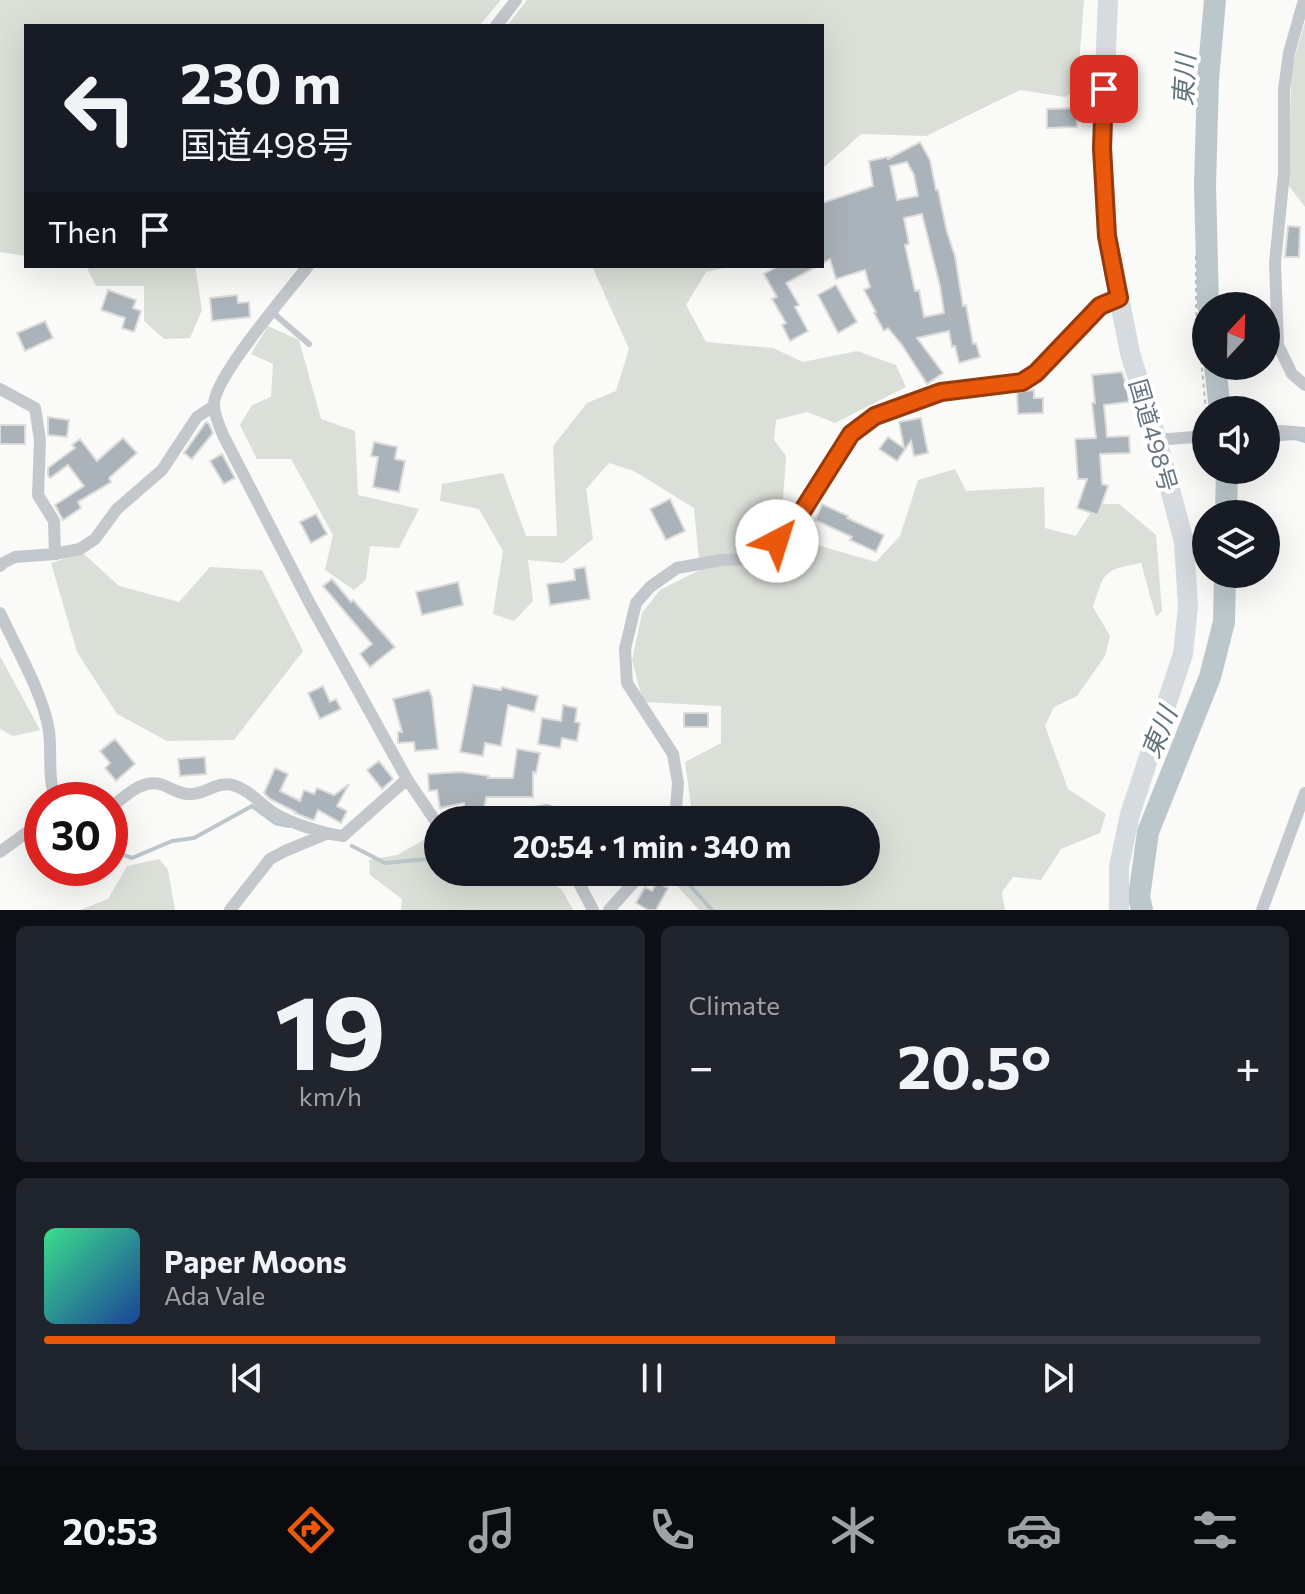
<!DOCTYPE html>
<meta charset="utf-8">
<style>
:root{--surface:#171b24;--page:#20242c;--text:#f1f3f6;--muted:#9ea1a6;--line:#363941;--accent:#ea580c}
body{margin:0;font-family:Commissioner,"Noto Sans JP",sans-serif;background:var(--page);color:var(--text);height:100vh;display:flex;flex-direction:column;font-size:30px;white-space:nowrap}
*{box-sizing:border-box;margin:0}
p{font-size:26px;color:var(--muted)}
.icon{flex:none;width:44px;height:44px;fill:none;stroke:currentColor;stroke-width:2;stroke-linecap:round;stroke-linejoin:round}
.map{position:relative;height:910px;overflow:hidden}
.panel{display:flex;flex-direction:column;gap:16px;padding:16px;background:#0d0f14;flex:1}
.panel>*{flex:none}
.top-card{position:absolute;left:24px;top:24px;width:800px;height:244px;border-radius:0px;box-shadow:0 8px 32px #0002;background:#171b24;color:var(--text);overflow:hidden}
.needle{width:52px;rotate:22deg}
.buttons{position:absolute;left:1192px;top:292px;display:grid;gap:16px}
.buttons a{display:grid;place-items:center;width:88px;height:88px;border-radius:50%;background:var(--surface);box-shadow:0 8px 32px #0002;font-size:40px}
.speed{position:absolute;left:24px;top:782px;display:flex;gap:16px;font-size:40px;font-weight:700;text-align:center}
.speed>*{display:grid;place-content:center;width:104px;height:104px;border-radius:50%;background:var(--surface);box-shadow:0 8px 32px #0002;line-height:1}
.speed .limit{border:12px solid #d22;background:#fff;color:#111}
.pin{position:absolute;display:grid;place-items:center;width:68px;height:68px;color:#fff;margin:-34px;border-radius:16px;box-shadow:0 4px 12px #0006}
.me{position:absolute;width:88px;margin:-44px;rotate:40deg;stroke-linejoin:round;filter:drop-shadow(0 0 6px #0008)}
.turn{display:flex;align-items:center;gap:28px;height:168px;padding:0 24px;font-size:36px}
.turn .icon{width:104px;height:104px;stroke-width:2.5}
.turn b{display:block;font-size:56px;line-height:68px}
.then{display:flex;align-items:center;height:76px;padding:0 24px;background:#0003;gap:16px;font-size:30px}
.big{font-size:60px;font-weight:700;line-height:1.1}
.panel .tile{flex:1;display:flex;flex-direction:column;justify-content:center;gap:12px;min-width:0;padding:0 28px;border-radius:12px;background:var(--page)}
.panel .dial{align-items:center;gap:0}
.dial b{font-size:104px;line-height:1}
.song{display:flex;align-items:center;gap:24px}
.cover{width:96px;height:96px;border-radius:12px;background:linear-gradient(135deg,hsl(150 70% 55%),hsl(220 70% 35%))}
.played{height:8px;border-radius:4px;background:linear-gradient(90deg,var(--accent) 65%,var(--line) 65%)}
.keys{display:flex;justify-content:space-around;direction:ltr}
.heat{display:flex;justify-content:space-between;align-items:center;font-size:44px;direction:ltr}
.panel .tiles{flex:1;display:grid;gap:16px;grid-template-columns:1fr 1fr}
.tile:last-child{grid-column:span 2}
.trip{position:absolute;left:424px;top:806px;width:456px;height:80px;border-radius:40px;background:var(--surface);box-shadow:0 8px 32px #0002;font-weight:700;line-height:80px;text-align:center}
.menu{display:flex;height:128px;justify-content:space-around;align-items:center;background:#090b0e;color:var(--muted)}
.menu .icon{width:56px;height:56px}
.menu .on{color:var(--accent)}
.menu b{font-size:36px;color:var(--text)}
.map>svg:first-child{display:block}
</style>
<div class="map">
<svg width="1305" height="910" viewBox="0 0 1305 910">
<rect width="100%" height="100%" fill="#fafaf8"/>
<path fill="#dadfd7" d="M0,0H501L479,26H26V256L0,252Z
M527,0H1084L1077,89L1065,97L1020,90L926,136L861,134L822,169V26H507Z
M1305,22V207L1289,186L1291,70Z
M86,266H195L202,310L190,338L164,339L144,321V286H96Z
M592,266H733L706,272L686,305L706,342L773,348L803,362L857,351L896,365L906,387L835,423L807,412L776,420L774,440L786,456L782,516L803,541L876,562L900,536L918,480L955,469L966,491L1044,487L1045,528L1076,536L1096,504H1119L1156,535L1162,611L1156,617L1141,563C1103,570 1105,571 1093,607L1110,636L1105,656L1077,696L1054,707L1045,726L1068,789L1106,814L1100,833L1061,849L1041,880L1013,877L1002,892L1005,910H699L672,880L670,872H866V820H688L692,813L685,762L721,743V706L643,702L632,660L642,613L660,590L700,570L694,508L634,471L609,463L586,489L593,539L563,563L528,560L533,601L514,621L493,614L503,551L479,509L440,501L442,484L503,473L526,536H557L553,446L587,403L616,391L629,349Z
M268,326L299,340L321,419L355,431L358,495L419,509L399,548L370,546L366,580L354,590L325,570L333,535L291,459H257L240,425L252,405L271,397L273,364L251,354Z
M83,553L119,586L179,602L210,567L262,570L303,651L234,740L167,741L117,714L77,652L51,563Z
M0,655V656L40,730L13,736L0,729Z
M424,840L438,842V872H500L515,882L537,873L562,890L573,910H401L402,899L370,875L369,860L397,855Z
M159,859L168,870L175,910H80L108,899L127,866Z"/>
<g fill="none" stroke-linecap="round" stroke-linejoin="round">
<path stroke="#bbc7cb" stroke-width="4" d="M1266,440L1295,438L1305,441
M500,813L547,806L590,820
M352,846L385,863L428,859L438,845
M110,850L132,858L172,841L194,838L252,806L275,823L289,826
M678,872L712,910"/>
<path stroke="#bbc7cb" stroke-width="22" d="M1208,306L1205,185L1208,79L1215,0
M1215,366L1220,410
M1226,514L1227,470
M1142,910L1139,897L1148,832L1210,677L1224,622L1225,574"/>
</g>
<path fill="#aab3b9" stroke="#dcdcda" stroke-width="2" fill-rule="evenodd" d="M1076,108L1077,127L1047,128V109Z
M920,142L930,160L936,190H938L947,232L955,256L963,306L966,305L973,344L976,343L980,357L959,363L955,346L952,347L949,331L917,338L943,373L927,384L902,345L888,328L884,331L874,313L876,312L864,290L870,287L865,270L836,279L830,259L822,264V203L873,186L869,161L888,157V159ZM907,162L914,175L918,196L897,200L890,166ZM922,214L940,286L944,313L924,317L919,290L915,291L905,245L909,244L904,218Z
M1288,226L1300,227L1299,257H1285Z
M778,266H818L786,283L799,305L795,307L808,331L790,341L782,325L786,323L772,299L777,297L764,274Z
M836,285L857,322L838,333L818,295Z
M108,290L136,300L133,308L141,311L134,332L122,328L125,318L101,310Z
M237,295L238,303L249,302L250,317L212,321L210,298Z
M45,321L53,338L25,351L17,333Z
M1122,372L1127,388L1129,402L1104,405L1107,437L1129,436L1130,453L1100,454L1102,484L1108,486L1098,515L1077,508L1087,479H1078L1075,439L1096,438L1092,403H1095L1092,375Z
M1034,390V398H1043V413L1018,414L1017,392Z
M48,417L69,420L67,437L48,435Z
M921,418L928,453L914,456L911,441L897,461L879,449L888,437L904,448L899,422Z
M206,422L209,424L213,433L192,459L184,453Z
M0,425H25V444H0Z
M123,438L137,453L109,478L111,482L78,502L81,508L63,520L55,505L84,486L68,465L50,478L48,475V468L75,448L72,445L80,439L97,461Z
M374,442L397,447L395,459L405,461L399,492L373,487L378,457L371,456Z
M222,454L235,478L224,484L210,461Z
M670,499L685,531L666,540L650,509Z
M822,504L848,516L847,518L884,535L876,552L850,540L852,537L815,520Z
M316,514L327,534L311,543L300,522Z
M585,567L590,599L550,605L547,584L575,580L574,569Z
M332,579L351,602L353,600L395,647L370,667L360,654L372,644L323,586Z
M458,582L463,605L422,615L416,592Z
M473,685L501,690L502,687L538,696L534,712L508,705L501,746L485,743L483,756L460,752Z
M323,686L330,702L336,699L341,709L320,719L308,693Z
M429,690L432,697L438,749L415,751L414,742L398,743V732H402L393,699Z
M563,705L577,708L575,722L580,723L577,741L562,738L560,748L538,744L542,718L561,721Z
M684,713H708V727H684Z
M115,739L135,764L116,781L105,768L110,763L100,751Z
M517,749L540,753L536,773L533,772V797H486L484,810L465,813L464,803L440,808L437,790L429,791L428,774L461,772L489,776L488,778H513Z
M205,757L206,774L180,776L178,759Z
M379,761L393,779L382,789L367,770Z
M275,768L288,774L280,791L300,801L304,790L314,794L317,788L334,795L349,784L337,806L347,811L341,823L318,810L314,820L310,819L295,813L296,812L270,799L264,793Z
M657,882L668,888L656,910H648L636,903L645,887L652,891Z"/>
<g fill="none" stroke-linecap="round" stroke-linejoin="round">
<path stroke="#bbbfc2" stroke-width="2" stroke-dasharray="4 4" stroke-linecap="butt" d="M1196,256V309L1206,410"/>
<path stroke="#c3c8cc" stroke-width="6" d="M272,312L309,344"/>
<path stroke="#c3c8cc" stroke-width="12" d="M1304,0L1289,53L1284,89V173L1275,263L1278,345L1292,374L1305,385
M496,26L516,0
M308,266C289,291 213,378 214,405C214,415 220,427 223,435L309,602L407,779L438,825
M0,389L35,408L40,440L38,495L54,521L55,554
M1266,432L1282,431L1305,433
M1157,440L1206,436
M0,566L3,563L15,557L55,554L80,549L95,539L117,509L162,470L197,417L214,406
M0,613C16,648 43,693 49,731C52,754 47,778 56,800
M110,808C125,797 143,777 163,785C173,789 181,795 192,794C207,793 218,781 233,785C250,790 260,804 274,813C290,823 324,834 343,836L407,779
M675,820L678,783L673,754L627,683L625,649L636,603L650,587L677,568L721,560L749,559L764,553L791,529L851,434L875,416L941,392L1022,382L1036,373L1100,306L1119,298
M0,852L37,825L42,824
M568,872L579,883L593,910
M230,910L270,859L285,851L326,834
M609,910L643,872
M1262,910L1305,793"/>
<path stroke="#d6dbdf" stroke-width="20" d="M1108,0L1102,148L1107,236L1130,353L1157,440L1184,542L1188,607L1183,654L1130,814L1119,867V910"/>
</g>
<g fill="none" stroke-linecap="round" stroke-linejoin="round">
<defs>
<path id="route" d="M777,541L791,529L851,434L875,416L941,392L1022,382L1036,373L1100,306L1119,298L1107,236L1102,148L1104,89"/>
</defs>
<use href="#route" stroke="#983908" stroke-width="20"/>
<use href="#route" stroke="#ea580c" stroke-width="14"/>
</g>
<g text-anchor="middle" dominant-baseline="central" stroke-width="8" stroke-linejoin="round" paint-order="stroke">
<g font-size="24" fill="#657683" stroke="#fff">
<text transform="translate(1154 435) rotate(74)">国道498号</text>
</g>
<g font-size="26" font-style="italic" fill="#60757c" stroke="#fff">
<text transform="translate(1183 80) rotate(-87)">東川</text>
<text transform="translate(1158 732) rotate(-68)">東川</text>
</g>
</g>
</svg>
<div class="buttons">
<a><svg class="needle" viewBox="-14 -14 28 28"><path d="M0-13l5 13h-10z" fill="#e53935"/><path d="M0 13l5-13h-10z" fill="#9ea1a6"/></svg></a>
<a><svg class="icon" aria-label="sound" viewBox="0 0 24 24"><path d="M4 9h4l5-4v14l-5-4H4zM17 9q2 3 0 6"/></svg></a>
<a><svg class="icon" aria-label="layers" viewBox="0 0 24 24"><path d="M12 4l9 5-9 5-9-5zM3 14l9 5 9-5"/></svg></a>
</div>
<div class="speed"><div class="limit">30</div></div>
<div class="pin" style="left:1104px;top:89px;background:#d93025"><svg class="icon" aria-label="arrive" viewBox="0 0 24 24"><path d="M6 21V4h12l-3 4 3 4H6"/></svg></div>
<svg class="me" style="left:777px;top:541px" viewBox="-20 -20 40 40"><circle r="19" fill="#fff"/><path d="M0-13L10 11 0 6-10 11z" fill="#ea580c"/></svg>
<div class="trip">20:54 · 1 min · 340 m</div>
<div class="top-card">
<div class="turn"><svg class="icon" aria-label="left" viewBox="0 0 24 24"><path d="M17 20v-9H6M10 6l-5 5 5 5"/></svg><div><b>230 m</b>国道498号</div></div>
<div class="then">Then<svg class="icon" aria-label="arrive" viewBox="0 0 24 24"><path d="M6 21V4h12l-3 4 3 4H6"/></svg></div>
</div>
</div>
<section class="panel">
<div class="tiles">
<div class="tile dial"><b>19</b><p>km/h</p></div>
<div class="tile"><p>Climate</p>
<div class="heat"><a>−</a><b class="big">20.5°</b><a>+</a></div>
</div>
<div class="tile">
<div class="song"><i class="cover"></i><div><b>Paper Moons</b><p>Ada Vale</p></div></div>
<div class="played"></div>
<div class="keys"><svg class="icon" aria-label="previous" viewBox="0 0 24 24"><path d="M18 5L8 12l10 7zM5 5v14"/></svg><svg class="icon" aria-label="pause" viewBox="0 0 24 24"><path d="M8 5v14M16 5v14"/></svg><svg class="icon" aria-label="next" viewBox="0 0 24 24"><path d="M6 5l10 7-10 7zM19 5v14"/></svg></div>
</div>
</div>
</section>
<nav class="menu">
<b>20:53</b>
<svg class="icon on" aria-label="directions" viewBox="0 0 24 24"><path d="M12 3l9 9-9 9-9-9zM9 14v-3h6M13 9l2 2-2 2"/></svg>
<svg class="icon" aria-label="music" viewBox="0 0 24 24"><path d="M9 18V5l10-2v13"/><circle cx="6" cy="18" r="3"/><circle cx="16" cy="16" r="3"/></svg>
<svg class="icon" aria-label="phone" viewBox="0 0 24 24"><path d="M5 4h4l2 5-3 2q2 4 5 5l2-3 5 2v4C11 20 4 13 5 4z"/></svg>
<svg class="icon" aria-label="climate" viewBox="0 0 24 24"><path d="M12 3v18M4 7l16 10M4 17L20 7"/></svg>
<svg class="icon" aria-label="car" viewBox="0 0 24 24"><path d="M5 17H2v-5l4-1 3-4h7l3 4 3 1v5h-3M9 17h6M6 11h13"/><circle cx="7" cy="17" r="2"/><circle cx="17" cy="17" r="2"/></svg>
<svg class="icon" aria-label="filters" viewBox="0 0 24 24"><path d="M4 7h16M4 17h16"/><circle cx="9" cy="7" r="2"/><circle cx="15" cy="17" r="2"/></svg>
</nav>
